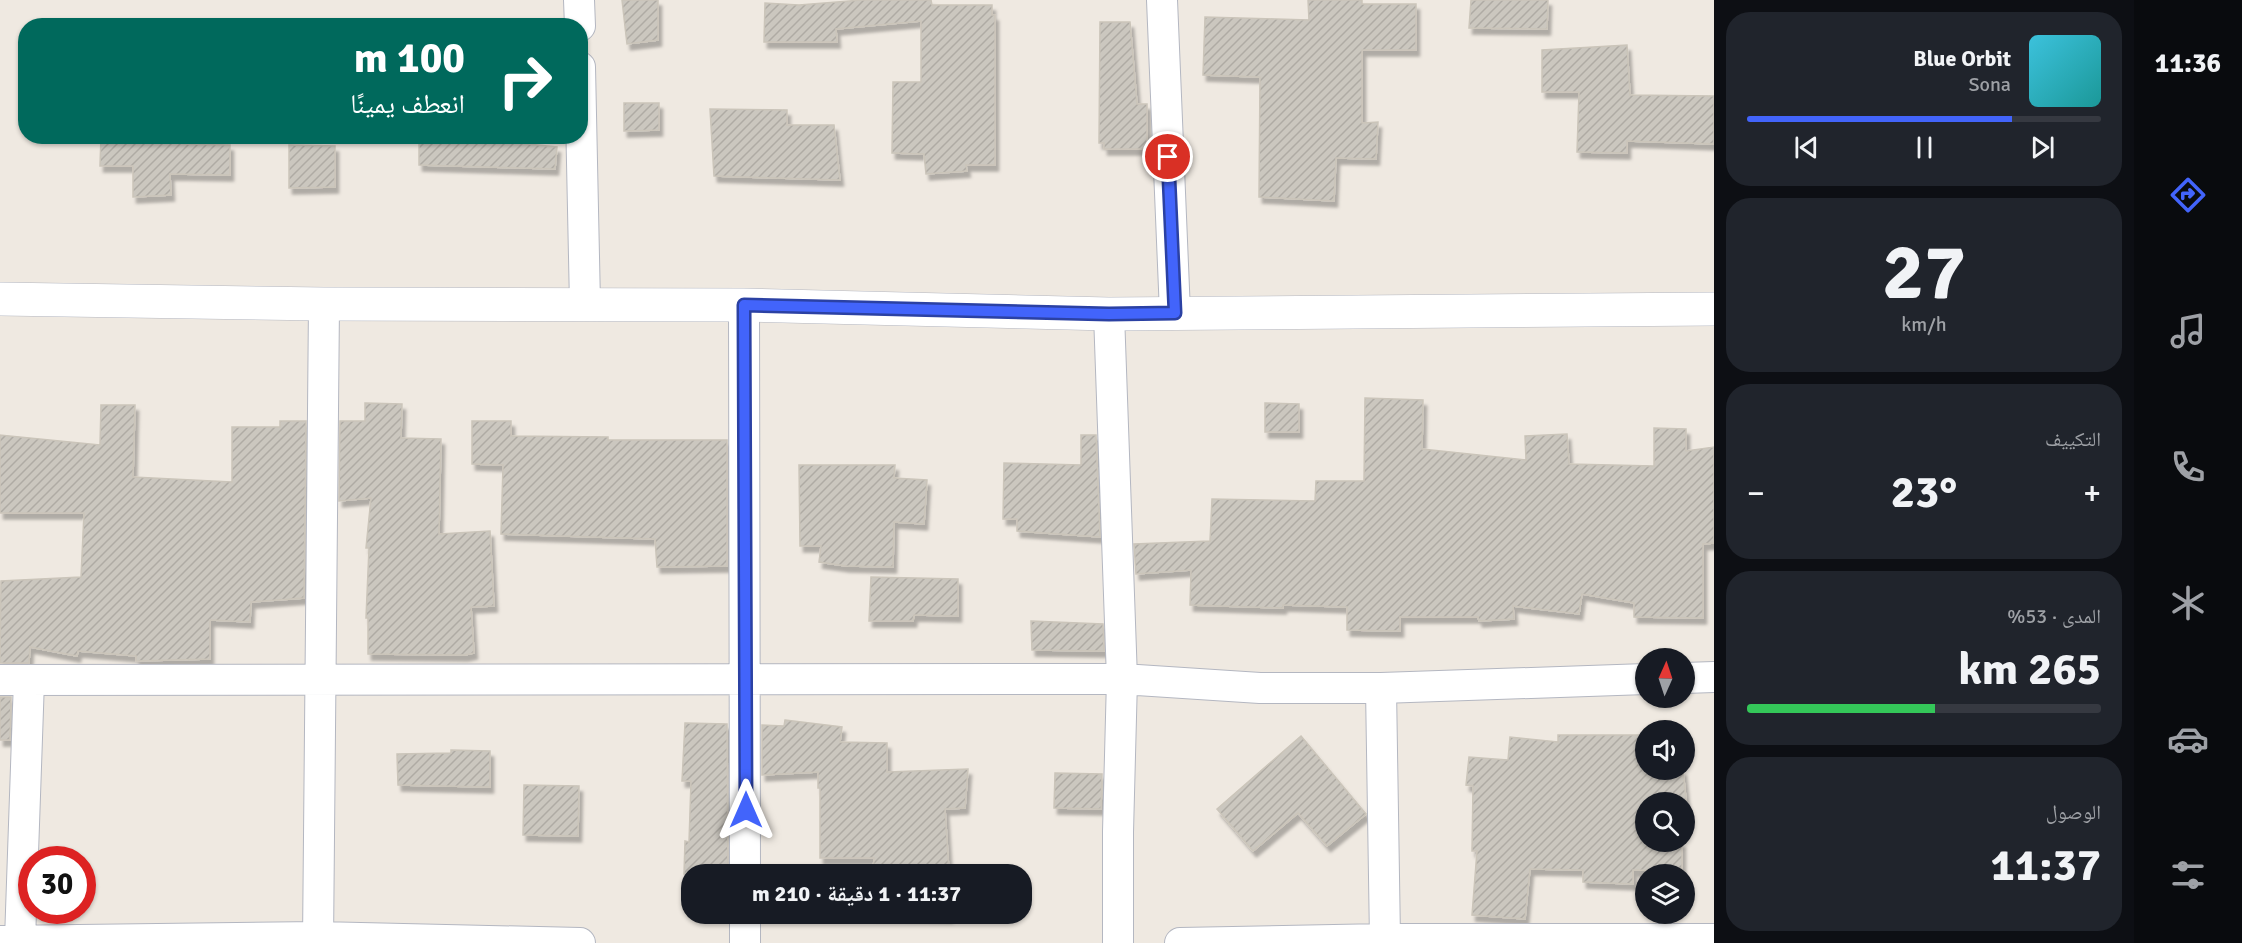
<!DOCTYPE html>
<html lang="ar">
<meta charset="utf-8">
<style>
:root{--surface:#171b24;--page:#20242c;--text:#f1f3f6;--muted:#9ea1a6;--line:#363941;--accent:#4264fb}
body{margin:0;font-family:Signika,"Noto Naskh Arabic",sans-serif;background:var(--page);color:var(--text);direction:rtl;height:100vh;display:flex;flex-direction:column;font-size:22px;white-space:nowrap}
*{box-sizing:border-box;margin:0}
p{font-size:20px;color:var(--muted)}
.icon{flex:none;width:33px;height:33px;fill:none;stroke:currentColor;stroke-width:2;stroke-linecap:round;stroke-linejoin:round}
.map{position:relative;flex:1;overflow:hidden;direction:ltr}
.sheet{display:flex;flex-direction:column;gap:12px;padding:12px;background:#0d0f14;width:420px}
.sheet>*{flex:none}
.banner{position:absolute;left:18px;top:18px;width:570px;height:126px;border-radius:24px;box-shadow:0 2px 4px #0004;direction:rtl;background:#00695c;color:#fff;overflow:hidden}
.needle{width:39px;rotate:3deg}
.tools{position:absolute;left:1635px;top:648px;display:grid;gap:12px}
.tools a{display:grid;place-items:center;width:60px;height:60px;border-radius:50%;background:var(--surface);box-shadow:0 2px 4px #0004;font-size:30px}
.speed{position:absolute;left:18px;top:846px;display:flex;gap:12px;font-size:30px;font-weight:700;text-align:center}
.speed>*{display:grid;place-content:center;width:78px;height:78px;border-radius:50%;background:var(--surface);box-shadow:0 2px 4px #0004;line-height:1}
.speed .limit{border:9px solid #d22;background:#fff;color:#111}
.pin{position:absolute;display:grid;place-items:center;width:51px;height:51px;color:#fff;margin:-26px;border:3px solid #fff;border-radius:50%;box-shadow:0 2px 6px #0007}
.me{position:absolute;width:66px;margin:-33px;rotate:0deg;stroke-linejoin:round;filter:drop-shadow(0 0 4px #0008)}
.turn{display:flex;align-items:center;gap:21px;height:126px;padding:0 24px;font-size:27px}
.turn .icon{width:78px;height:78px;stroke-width:2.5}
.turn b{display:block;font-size:42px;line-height:51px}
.big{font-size:45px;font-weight:800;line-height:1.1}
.sheet .widget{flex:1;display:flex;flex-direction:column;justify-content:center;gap:9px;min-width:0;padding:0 21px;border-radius:24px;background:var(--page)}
.sheet .dial{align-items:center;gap:0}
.dial b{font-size:78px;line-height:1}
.song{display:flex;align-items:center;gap:18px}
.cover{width:72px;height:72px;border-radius:9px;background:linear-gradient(135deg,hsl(190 70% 55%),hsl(180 70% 35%))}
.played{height:6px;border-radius:3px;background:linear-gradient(90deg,var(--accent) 75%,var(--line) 75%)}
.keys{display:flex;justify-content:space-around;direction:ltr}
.heat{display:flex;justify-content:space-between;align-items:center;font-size:33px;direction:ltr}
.charge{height:9px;border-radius:4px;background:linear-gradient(90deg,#34c759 53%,var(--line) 0)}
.trip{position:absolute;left:681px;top:864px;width:351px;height:60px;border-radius:24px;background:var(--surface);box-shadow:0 2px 4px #0004;font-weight:800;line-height:60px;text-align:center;direction:rtl}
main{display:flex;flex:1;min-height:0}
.dock{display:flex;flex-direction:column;width:108px;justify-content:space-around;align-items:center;background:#090b0e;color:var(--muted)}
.dock .icon{width:42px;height:42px}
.dock .selected{color:var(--accent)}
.dock b{font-size:27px;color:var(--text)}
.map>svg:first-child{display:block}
</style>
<main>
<nav class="dock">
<b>11:36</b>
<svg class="icon selected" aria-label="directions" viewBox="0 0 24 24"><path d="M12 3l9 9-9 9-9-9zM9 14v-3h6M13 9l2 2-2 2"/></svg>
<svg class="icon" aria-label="music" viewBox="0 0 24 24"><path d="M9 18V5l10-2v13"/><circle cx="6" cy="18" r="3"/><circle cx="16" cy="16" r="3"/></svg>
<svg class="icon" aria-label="phone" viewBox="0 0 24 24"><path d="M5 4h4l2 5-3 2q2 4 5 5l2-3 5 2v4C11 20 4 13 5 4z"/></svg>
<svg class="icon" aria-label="climate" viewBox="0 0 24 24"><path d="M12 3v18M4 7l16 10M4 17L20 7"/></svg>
<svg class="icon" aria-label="car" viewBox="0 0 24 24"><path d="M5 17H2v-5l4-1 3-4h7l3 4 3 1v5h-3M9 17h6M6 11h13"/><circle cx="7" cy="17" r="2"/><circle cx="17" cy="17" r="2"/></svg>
<svg class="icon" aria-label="filters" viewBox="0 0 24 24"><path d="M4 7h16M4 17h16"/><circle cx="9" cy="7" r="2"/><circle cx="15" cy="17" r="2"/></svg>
</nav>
<section class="sheet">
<div class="widget">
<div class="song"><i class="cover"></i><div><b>Blue Orbit</b><p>Sona</p></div></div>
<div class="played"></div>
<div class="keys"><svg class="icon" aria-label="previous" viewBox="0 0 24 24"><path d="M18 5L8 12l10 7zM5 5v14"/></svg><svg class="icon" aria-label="pause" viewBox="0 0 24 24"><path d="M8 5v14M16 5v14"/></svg><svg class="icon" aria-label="next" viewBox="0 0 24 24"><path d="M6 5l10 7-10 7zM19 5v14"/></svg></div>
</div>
<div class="widget dial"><b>27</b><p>km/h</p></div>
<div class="widget"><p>التكييف</p>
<div class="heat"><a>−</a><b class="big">23°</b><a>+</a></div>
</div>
<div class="widget"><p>المدى · 53%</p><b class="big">265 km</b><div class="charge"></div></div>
<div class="widget"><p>الوصول</p><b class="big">11:37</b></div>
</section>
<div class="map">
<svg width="1714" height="943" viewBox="0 0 1714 943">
<defs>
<pattern id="building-hatch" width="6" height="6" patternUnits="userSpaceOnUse" patternTransform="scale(1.5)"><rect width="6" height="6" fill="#cbc7bf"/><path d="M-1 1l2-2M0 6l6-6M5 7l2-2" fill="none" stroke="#afaba4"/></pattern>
<filter id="shadow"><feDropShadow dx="3.5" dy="6" stdDeviation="1.5" flood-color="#0004"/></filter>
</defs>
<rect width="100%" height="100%" fill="#efe9e1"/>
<path fill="url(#building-hatch)" stroke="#cbc5ba" stroke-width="1.5" filter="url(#shadow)" d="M622,0H658V40L627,44Z
M862,0H931L932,5H992V15H995V165H966L967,171L926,174L924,154L892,153L893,82H921V21L836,29L837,42H764L765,3L799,5Z
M1308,0H1362V4H1416V50H1362V123L1378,122L1376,159L1336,158L1334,201L1259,197L1260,77L1203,75L1205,17L1309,20Z
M1471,0H1548L1547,29L1469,28Z
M1100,22H1130L1137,104H1147V149H1104V143H1099Z
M1627,45L1630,95L1714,96V144L1627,141V153L1577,152L1579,92H1542V50Z
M624,103H659V130L624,131Z
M710,109L787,110V125H834L840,180L714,176Z
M101,136H184V144L230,145V175L170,174L171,195L133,197V166H100Z
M419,136H469V138L557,147L555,169L419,165Z
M289,145L335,146V187L289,188Z
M1365,398L1423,400L1422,449L1526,460L1525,436L1567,434L1569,464L1654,466V428L1686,429V451L1714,447V543L1703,544V618L1634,617V603L1582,594L1579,614L1513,606L1514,619L1479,621L1478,617H1400V631L1347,630V607L1283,605V608L1190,605L1191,570L1136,574L1134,544L1210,541L1212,499L1315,501L1316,481H1364Z
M365,403L402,404L401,438L441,439L439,534L490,531L494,606L471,607L474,653L465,655L368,654V618H366L369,548H366L371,498L339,501L340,421H365Z
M1265,403L1299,404V432H1265Z
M101,405H135L133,477L232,482V427H280V421H306L304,598L251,602L250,622L210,620V659L136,661V656L78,651L77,656L30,647L29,663H0L1,581L81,577L84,513H0V435L100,445Z
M472,421H511V436L608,437V440H727V566L657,567L655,539L501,534L503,465L472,464Z
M1081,435H1096L1100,537L1017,531V519H1003L1004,463L1081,465Z
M799,465H895L894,478L927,480L924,524L894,522L893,567L846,566L819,562L821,546H800Z
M871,577L958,579V616L914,615L913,621H869Z
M1031,621L1103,624L1104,651L1032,650Z
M0,697H11L10,740H0Z
M785,720L842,727L840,742L887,743V772L968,769L965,808L945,809L949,872H944V874H873L874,858H820V788H818V772L762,775V725L784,726Z
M685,723L727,724L728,874H684L685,841L689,842L691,781H682Z
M1558,735H1646V770H1683L1688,819H1684V802H1646V842H1682V871L1633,870V884L1583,882V870L1530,869L1525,919L1472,915L1477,851H1472L1473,786L1466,785L1469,757L1508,760L1510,737L1558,742Z
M1301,736L1366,814L1327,846L1298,813L1253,851L1217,809Z
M451,750L490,751V787L398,785L397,754L451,753Z
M1055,773L1102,774L1101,809L1054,808Z
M524,785L579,786L578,836L523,835Z
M872,914H949V917L872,915Z"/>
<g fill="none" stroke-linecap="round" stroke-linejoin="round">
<defs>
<path id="minor" d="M579,0L580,26
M1162,0L1175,313
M580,67L585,304
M744,305L745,874
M1109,314L1122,679L1118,832V943
M1684,678L1714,677
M0,680L1122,679L1260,688H1381L1646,679
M1381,688L1385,939
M20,940L29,680
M0,941L318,937L580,943
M318,943L324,304
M745,943V914
M1180,943L1385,939H1714"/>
<path id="tertiary" d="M0,299L324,304L744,305L1109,314L1714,309"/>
</defs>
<use href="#minor" stroke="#b4b7c1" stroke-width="32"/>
<use href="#tertiary" stroke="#b4b7c1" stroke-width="34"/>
<use href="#minor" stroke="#fff" stroke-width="30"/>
<use href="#tertiary" stroke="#fff" stroke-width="33"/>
</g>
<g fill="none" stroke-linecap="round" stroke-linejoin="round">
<defs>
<path id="route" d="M746,810L744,305L1109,314L1175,313L1168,157"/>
</defs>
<use href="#route" stroke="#2b41a3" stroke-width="15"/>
<use href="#route" stroke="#4264fb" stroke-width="10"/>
</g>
</svg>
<div class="tools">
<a><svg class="needle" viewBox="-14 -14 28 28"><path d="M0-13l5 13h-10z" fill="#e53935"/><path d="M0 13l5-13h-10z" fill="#9ea1a6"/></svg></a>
<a><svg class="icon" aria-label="sound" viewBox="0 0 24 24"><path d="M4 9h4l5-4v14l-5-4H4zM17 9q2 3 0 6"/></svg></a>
<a><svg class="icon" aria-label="search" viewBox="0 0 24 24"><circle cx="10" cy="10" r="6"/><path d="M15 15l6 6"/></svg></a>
<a><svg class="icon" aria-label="layers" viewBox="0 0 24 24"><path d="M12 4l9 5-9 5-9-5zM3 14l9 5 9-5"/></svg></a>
</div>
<div class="speed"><div class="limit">30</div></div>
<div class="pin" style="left:1168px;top:157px;background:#d93025"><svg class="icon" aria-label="arrive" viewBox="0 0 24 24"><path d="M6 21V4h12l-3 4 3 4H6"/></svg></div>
<svg class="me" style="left:746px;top:810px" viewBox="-20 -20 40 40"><path d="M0-17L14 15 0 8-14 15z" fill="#4264fb" stroke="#fff" stroke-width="4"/></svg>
<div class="trip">11:37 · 1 دقيقة · 210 m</div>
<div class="banner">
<div class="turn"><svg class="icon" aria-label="right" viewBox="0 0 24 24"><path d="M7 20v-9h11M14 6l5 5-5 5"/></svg><div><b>100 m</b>انعطف يمينًا</div></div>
</div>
</div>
</main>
